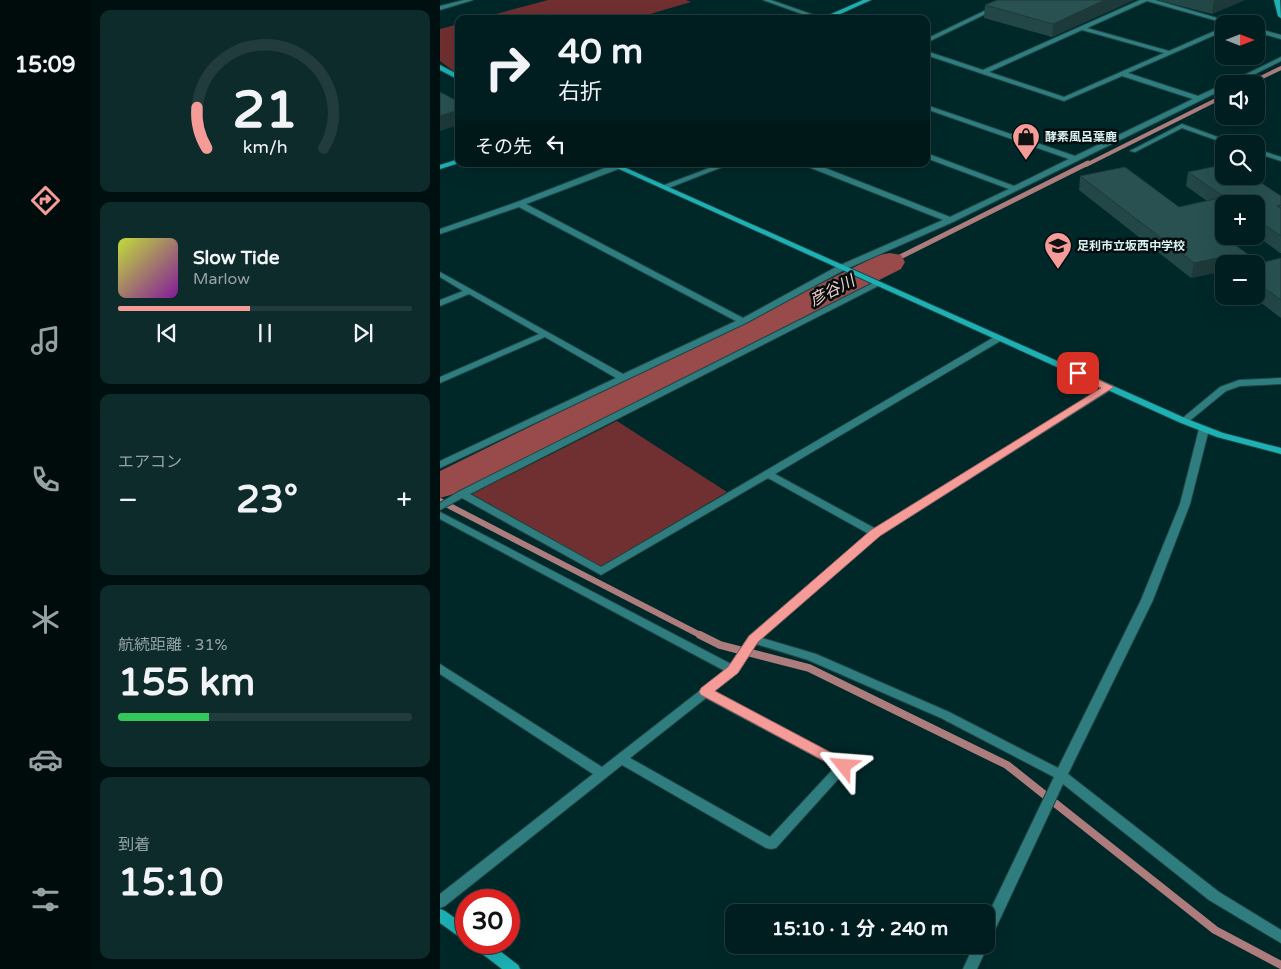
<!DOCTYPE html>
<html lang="ja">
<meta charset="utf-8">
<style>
:root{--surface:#001e1f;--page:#0e2b2c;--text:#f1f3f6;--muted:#95a2a4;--line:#223c3d;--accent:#f59b98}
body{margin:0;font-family:"Varela Round","Noto Sans JP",sans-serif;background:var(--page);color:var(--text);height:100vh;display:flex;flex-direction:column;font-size:19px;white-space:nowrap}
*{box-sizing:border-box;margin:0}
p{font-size:16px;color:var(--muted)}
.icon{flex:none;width:28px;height:28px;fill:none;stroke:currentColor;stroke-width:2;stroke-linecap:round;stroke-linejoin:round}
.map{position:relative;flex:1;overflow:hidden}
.side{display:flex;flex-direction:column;gap:10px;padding:10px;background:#001011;width:350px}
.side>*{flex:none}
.banner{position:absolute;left:15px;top:15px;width:475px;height:152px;border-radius:10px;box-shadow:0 5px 20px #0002,0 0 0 1px var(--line);background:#001e1f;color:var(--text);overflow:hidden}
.needle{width:32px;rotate:90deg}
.fabs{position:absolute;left:775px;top:15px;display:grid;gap:10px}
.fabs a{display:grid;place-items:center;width:50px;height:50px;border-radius:10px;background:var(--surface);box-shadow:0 5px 20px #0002,0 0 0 1px var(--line);font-size:25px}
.speed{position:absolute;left:15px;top:889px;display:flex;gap:10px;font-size:25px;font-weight:700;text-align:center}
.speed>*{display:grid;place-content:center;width:65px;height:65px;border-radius:50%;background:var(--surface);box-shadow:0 5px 20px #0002,0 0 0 1px var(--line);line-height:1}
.speed .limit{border:8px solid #d22;background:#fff;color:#111}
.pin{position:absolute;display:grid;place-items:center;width:42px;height:42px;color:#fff;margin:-21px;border-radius:10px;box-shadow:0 2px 8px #0006}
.me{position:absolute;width:55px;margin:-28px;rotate:298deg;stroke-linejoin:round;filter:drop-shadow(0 0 4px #0008)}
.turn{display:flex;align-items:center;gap:18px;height:105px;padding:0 20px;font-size:22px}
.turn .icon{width:65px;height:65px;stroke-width:2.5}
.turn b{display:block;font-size:35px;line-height:42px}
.then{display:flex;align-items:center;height:48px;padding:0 20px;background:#0003;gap:10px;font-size:19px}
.big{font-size:38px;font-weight:700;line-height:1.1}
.side .widget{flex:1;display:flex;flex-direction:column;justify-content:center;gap:8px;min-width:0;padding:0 18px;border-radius:10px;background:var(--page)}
.side .dial{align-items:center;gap:0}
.dial svg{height:130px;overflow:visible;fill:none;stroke:var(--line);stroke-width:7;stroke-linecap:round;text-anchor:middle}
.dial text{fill:var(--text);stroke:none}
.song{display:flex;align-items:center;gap:15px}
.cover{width:60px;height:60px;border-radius:8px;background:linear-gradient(135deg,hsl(70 70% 55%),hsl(290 70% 35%))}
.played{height:5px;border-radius:2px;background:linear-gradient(90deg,var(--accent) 45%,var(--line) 45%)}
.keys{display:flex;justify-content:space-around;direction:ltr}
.heat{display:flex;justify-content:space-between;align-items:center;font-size:28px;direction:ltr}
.charge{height:8px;border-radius:4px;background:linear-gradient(90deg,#34c759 31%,var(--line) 0)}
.trip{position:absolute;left:285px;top:904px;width:270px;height:50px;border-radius:10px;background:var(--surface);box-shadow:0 5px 20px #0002,0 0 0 1px var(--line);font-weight:700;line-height:50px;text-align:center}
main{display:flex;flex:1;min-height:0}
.dock{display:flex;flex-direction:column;width:90px;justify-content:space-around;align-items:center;background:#000c0c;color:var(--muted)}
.dock .icon{width:35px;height:35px}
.dock .active{color:var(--accent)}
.dock b{font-size:22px;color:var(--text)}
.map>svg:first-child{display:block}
</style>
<main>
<nav class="dock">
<b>15:09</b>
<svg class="icon active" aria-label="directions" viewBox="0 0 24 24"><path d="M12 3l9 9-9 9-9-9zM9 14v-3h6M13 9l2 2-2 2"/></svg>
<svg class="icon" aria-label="music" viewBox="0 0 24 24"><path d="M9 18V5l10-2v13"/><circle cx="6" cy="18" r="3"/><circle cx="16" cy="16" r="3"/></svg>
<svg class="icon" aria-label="phone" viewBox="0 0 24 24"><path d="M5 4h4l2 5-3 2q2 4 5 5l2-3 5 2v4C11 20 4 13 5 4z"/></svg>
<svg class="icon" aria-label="climate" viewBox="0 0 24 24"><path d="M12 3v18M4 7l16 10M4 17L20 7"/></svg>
<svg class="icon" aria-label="car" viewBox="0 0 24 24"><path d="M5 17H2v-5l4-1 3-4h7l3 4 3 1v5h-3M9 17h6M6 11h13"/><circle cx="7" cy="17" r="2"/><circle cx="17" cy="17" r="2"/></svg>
<svg class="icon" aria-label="filters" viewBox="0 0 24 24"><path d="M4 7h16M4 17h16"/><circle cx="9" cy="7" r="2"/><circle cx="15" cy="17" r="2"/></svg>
</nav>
<section class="side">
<div class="widget dial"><svg viewBox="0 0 100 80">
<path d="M14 69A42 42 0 1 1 86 69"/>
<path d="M14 69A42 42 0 0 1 8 44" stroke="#f59b98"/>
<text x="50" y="56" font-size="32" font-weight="700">21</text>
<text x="50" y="72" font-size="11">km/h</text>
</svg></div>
<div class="widget">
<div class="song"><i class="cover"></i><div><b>Slow Tide</b><p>Marlow</p></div></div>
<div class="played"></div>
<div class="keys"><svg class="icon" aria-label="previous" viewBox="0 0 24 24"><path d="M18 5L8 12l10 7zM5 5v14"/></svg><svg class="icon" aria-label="pause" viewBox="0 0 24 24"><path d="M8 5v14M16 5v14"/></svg><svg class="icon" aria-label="next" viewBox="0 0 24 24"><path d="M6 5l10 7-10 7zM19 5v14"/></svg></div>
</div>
<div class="widget"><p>エアコン</p>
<div class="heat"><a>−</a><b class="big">23°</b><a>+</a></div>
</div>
<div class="widget"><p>航続距離 · 31%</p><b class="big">155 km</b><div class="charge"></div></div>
<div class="widget"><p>到着</p><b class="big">15:10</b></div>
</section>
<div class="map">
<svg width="841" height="969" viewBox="0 0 841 969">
<rect width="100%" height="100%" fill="#002829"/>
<path fill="#702f30" d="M108,0H246L251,2L193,19H38Z
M19,24V75L0,61V29Z
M177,421L287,492L160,567L32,494Z"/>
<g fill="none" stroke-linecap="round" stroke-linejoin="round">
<path stroke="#ad7c7c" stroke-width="4" d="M808,84L841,68
M646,165L784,96"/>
<path stroke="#ad7c7c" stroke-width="5" d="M450,262L648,163"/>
<path stroke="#ad7c7c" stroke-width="6" d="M0,501L262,636"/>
<path stroke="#ad7c7c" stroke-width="8" d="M260,635L280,645L369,668L567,765L775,930L841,965"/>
<path fill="#994a4a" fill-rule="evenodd" d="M450,253L461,255L465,262L461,269L14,494L0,498V471L439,255Z"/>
<defs>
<path id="street" d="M24,0H33L0,10V6Z
M323,0H331L385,19H376Z
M567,0H574L486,43V39Z
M700,0H715L798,24H788L707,1L647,28L729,51L784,27V31L688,73L758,96L784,84V89L513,222L404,270L306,323L0,468V461L176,378L105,337L0,383V377L99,334L29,294L0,306V300L23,291L0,277V272L183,374L296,321L79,207L0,234V229L77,202L175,164H181V168L86,204L303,318L398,266L503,220L366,166V164H375L510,217L569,189L486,158V153L574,186L629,159L486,109V105L635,156L753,99L682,76L624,101L486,55V51L543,70ZM642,30L724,53L624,97L549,72Z
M816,28L841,35V39L816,32Z
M841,57V61L795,84H786Z
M742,124L797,144H787L742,128L695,152L690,151Z
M816,149L841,157V161L816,153Z
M280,164H290L226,189L219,187Z
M435,282H441L442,284L30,494L161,567L556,336H562L563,338L562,340L335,474L436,529L666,385H672L674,387L672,389L440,535L322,638L376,654L509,712L618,768L701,600L740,504L759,429L761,427H767L769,429L750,504L713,600L628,774L779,892L841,930V943L769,900L623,784L553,934L551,938L546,940V919L614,777L501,718L368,660L316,644L297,673L274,691L408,763L410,766L336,848L331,849L326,848L182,765L5,906L0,908V894L153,774L0,674V664L162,767L285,671L0,519V512L291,664L309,636L429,534L328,478L161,575L22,498L0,510V503L18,492ZM266,698L395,767L330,837L190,758Z
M841,378V384L800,386L786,391L747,423L744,424L739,421L780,387L799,380Z
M546,941L548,945L537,969H523L534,945H546Z"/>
<path id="secondary" d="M423,0H431L389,19H380Z
M834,0H840L841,18L838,16Z
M0,65L19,75V80L0,70Z
M19,159V163L0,169V165Z
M168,164H177L747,419L783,433L841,448V454L777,437L741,423Z
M0,909L5,911L26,926V940L21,938L0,923Z
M30,942H48L78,965L80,969H62L32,946Z"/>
</defs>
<use href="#street" stroke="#1f4445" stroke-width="2"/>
<use href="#secondary" stroke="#1f4445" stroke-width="2"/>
<use href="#street" fill="#2f7d7e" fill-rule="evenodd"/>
<use href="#secondary" fill="#1db1b4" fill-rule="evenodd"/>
</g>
<path fill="#234647" d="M694,0L612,37L544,18L545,5Z
M717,0H805L772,14Z
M748,172L784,176L841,196V253H840L817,236L791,242L820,263L841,258V318L812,296H816V264H784V276L779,272L751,278L639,190L640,176L739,207L767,201L746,186Z"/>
<path fill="#1d3939" d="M665,0H694L612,37L613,24Z
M776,0H805L772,14L774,1Z
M19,110V125L0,131V116Z
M819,221L817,236L773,246L776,231L784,229V236H816V222Z
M781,257L779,272L751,278L754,263Z"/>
<path fill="#295152" stroke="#1d3939" d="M557,0H665L613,24L545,5Z
M0,92L19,102V110L0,116Z
M777,166L784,170V176H811L841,196V205L837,206L841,208V236L819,221L816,222V204H784V229L776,231L820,263L841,258V300L816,282V264H791L781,257L754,263L640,176L685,167L739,207L784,197L748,172Z"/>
<path fill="#f59b98" stroke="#9f6563" d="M638,370L674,387L440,536L318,642L298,673L275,691L409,762L411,766L409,769L404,771L399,769L261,695L259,692L261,688L288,667L309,636L431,530L661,388L634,376V371Z"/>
<defs>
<symbol id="shop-pin" viewBox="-11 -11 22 30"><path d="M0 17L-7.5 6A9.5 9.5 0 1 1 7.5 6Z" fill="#f59b98" stroke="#010e0f"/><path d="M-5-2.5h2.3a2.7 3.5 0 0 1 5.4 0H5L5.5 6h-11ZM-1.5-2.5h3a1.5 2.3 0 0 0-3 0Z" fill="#111"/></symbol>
<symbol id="school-pin" viewBox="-11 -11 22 30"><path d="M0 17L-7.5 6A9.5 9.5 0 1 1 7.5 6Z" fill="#f59b98" stroke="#010e0f"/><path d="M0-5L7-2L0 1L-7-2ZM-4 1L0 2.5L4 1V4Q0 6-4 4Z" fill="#111"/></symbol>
</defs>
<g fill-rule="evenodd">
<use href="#shop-pin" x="570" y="121" width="32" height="43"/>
<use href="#school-pin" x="602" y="230" width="32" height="43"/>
</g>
<g text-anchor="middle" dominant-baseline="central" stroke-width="5" stroke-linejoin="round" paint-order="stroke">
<g font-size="12" font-weight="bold" fill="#dcf1f1" stroke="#010e0f" text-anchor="start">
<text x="605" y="137">酵素風呂葉鹿</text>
<text x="637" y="246">足利市立坂西中学校</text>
</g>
<g font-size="16" font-style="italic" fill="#fbcbc8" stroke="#010e0f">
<text transform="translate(392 291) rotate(-27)">彦谷川</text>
</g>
</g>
</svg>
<div class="fabs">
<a><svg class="needle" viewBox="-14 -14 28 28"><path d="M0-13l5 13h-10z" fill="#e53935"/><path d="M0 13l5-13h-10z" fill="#95a2a4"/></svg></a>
<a><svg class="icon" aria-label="sound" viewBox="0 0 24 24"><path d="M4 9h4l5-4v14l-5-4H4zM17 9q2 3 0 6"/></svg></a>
<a><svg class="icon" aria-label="search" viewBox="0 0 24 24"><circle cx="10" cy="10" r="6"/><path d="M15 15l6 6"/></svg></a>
<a>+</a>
<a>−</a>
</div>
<div class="speed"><div class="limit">30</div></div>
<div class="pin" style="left:638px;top:373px;background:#d93025"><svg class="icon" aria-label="arrive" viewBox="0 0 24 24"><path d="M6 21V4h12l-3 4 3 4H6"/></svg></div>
<svg class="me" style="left:404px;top:766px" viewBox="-20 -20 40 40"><path d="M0-17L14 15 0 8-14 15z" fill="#f59b98" stroke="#fff" stroke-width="4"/></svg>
<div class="trip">15:10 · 1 分 · 240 m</div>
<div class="banner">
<div class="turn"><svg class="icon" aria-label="right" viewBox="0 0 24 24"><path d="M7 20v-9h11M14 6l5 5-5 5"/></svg><div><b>40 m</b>右折</div></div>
<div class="then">その先<svg class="icon" aria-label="left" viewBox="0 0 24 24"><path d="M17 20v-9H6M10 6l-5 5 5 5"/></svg></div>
</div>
</div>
</main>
